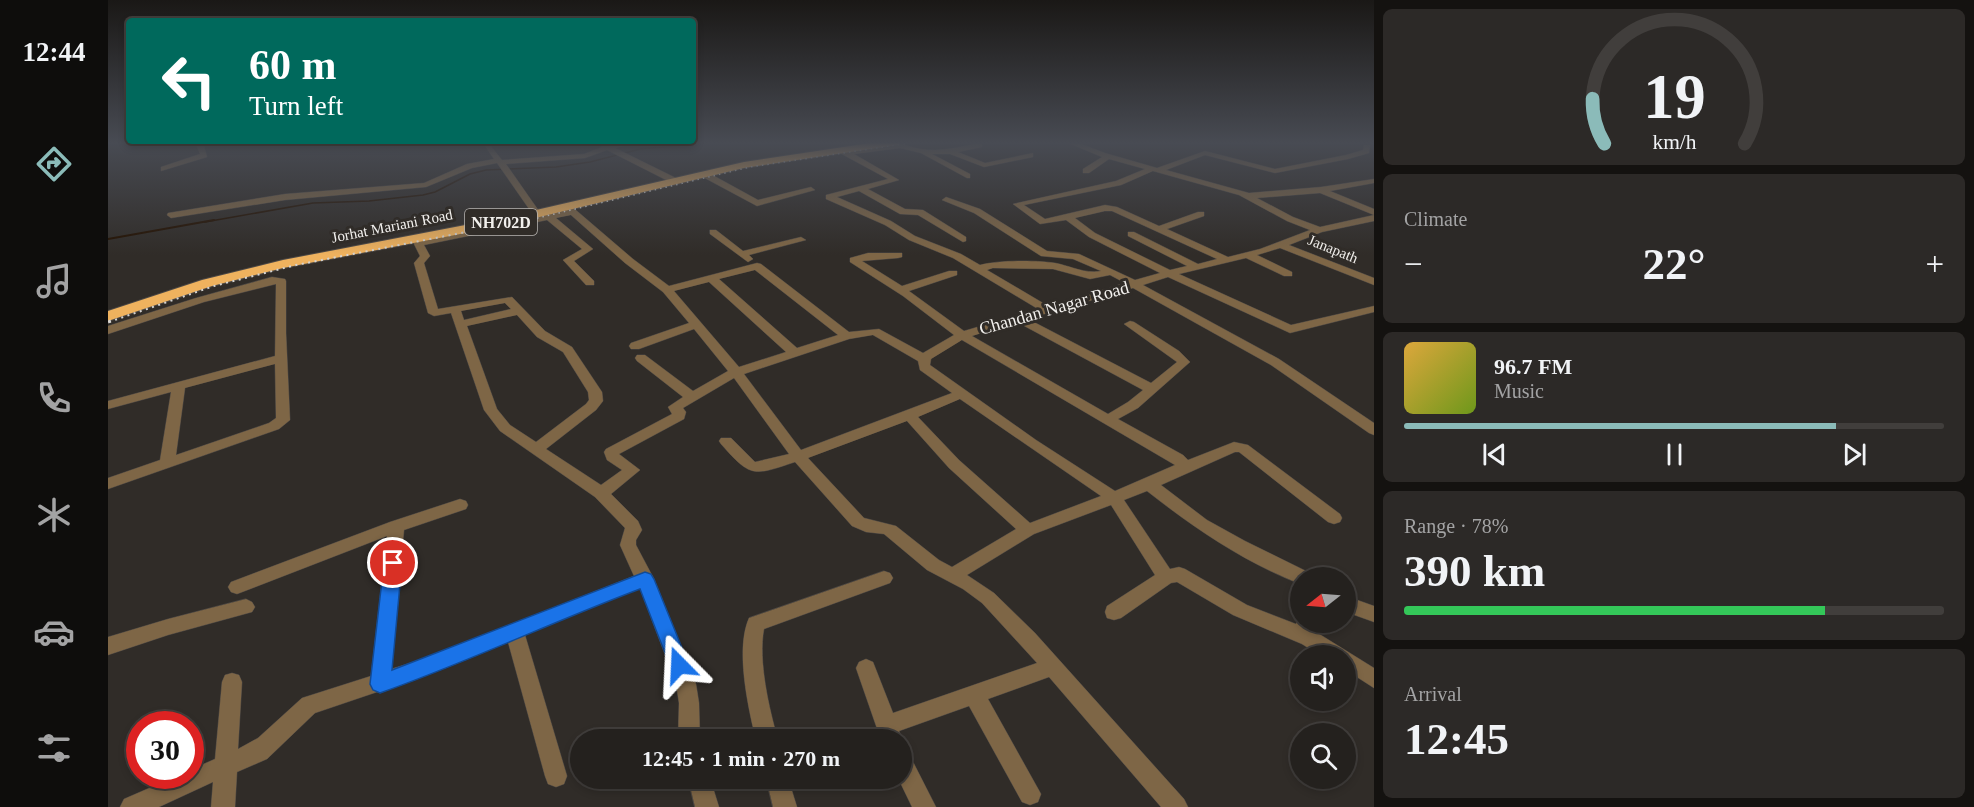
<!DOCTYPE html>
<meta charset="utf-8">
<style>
:root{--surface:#24211e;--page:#2c2927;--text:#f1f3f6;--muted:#a3a3a4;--line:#413e3c;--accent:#8bbbb9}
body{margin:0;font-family:"Times New Roman",serif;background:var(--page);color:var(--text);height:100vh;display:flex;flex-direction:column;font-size:22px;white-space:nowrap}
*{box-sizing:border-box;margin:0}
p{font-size:20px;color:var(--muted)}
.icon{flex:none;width:33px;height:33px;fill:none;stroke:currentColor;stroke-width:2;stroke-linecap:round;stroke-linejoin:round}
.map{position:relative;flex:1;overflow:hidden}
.side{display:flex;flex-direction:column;gap:9px;padding:9px;background:#141210;width:600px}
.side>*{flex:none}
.top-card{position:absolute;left:18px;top:18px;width:570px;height:126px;border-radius:6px;box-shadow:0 3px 9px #0003,0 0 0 2px var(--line);background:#00695c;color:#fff;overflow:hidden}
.needle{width:39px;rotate:253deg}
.tools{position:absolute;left:1182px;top:567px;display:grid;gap:12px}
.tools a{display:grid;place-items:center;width:66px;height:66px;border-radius:50%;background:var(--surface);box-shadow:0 3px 9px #0003,0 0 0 2px var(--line);font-size:30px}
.speed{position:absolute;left:18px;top:711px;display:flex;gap:12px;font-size:30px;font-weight:700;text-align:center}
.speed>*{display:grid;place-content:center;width:78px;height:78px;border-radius:50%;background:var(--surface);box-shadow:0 3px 9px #0003,0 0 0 2px var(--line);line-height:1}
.speed .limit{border:9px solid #d22;background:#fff;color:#111}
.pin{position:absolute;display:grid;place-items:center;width:51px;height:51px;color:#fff;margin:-26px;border:3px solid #fff;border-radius:50%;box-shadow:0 2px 6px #0007}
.me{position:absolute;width:66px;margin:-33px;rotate:339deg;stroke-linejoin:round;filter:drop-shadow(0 0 4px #0008)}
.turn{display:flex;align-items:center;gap:21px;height:126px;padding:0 24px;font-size:27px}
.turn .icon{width:78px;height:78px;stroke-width:2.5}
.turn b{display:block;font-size:42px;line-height:51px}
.big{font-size:45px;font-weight:700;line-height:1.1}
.side .widget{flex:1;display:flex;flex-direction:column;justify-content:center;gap:9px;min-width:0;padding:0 21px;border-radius:9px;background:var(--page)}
.side .dial{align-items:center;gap:0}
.dial svg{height:156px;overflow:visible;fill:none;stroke:var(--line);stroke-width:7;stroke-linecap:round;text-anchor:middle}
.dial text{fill:var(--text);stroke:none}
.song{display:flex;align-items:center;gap:18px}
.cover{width:72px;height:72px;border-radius:9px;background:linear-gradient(135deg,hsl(40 70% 55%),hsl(80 70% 35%))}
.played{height:6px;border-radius:3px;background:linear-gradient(90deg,var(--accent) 80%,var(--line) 80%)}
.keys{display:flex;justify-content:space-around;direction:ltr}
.heat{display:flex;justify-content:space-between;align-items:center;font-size:33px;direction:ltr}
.charge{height:9px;border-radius:4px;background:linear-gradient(90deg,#34c759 78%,var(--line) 0)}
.trip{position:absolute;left:462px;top:729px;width:342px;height:60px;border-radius:30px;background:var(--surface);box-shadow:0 3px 9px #0003,0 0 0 2px var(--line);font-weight:700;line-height:60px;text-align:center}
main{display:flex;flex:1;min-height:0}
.tabs{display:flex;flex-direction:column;width:108px;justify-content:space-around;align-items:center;background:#0e0d0c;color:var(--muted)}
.tabs .icon{width:42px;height:42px}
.tabs .current{color:var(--accent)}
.tabs b{font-size:27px;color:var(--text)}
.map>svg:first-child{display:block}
</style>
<main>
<nav class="tabs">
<b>12:44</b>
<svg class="icon current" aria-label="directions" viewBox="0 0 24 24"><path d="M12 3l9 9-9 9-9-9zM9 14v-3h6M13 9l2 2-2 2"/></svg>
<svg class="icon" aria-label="music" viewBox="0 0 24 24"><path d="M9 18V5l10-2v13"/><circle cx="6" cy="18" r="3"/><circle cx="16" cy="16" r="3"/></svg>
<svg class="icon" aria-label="phone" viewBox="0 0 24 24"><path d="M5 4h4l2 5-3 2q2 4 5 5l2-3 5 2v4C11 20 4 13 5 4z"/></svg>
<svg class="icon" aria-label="climate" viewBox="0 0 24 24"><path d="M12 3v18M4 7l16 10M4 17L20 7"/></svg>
<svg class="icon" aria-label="car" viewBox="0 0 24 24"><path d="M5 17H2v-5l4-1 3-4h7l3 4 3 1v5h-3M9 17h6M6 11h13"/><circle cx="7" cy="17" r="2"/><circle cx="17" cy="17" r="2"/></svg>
<svg class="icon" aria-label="filters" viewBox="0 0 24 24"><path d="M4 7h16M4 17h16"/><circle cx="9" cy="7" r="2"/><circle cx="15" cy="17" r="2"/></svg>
</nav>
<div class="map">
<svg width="1266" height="807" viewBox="0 0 1266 807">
<rect width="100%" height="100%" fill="#302c28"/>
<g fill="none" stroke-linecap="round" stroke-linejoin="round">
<path stroke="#231100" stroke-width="1.5" d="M97,222L205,203L261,201L315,195L327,192L362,174L378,170L448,167L482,162L532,149L609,142"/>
<path stroke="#231100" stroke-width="2" d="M0,239L106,220"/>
<defs>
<path id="minor" d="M87,142H95L99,157L53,171V167L92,154Z
M515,142H531L507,148L570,179V183H564L499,150L477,158L398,164L433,214L432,216L458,211L455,207L456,205H462L525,259L561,286L649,263L653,264L741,332L771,329L815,353L846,335L795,296L742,262V258L760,253H794V257L790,258L754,261L794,286L841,271H849V275L801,291L856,331L930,309L845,258L801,240L777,225L718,199V195L780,179L730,152V148L739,151L781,145L779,142C791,142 801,147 813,149C833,152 851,147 871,143H874V147L850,152L877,163L925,153V157L876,167L842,154H824L862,174V178H859L813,153L792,148L746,154L791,180L760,189L797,209L815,210L858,237V241L855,242L810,215L792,214L751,191L729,197L783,221L807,236L853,254L872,265C891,260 927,260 947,263C963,266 976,274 993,271L965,259L933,256L866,213L834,200L838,197L872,209L939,251L971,254L1027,280L1052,273L981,237L958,220L932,224L905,204L1008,181L1037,169L1001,159L981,173H975V169L994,157L958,142H968L997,153L1049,168L1097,151L1167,169L1238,155L1255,150L1256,145H1262L1261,153L1240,159L1167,173L1097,155L1058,170L1141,193L1213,187L1266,179V183L1222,191L1266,209V215L1212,193L1149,198L1185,217L1212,227L1266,215V221L1214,232L1181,245L1266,278V285L1172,248L1149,255L1184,272V276H1176L1138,258L1071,274L1183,325L1266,306V312L1182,333L1060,277L1035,285L1171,359L1266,423V435L1261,433L1163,365L1025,288L920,319L1043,383L1069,362L1016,324L1022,321L1026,322L1071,351L1082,362L1030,408L1010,419L1075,455L1080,460L1126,442L1140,445L1232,514L1234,518L1232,522L1226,524L1220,522L1131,452H1127L1053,485L1099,520L1137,541L1202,573L1205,578H1192V584C1136,562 1086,528 1039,491L1016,500L1062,569L1071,567L1077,569L1139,605L1188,624L1192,616V622H1207L1206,629L1208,632L1266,668V688L1238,670V656H1213L1194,644L1125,615L1069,582L1063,583L1013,618L1006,620L999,618L997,612L999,606L1047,575L1003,505L926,534L859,575L886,593L927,633L1076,799L1080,807H1053L941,677L880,699L933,794L930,802L922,805L914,802L861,706L791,731L795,740L794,743V740H773L748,668L751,662L758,659L765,662L785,713L929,663L874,603L855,589L819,570L776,534L758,532L744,526L687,462C645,476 643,478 613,444L611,441L613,438H623L647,462L681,454L626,378L575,408L578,412L576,419L511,454L532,470L503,494L530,521L534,530L528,540V545L546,579L588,684L591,703L592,740H570L571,703L568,684L532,588L417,635L459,776L456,784L448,787L440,784L437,776L400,642L272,693L269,692L207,713L159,759L129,772L127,807H103L105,782L51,807H12L16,799L69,776H82V770L107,759L114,682L117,675L124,673L131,675L134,682L130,749L150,738L194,698L263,676L279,536L129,594L123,592L120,587L123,582L282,522L352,499L358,501L360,505L358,509L296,530L283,669L319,658L526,576L512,545L517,528L487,497L392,431L376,410L343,313L326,316L320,313L306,263L312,256L303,238L305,236H311L314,240L429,217L426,216L389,163L364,168L318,187L177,200L63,218L59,215L60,213L177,194L316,183L359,164L386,159L377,146L381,144L394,160L476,154L494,147L493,143ZM1045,171L1131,195L1179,221L1202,230L1152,249L1120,257L1059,229L1096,216V212H1090L1051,226L1009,207L997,205L937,219L916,205L1013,185ZM997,211H1004L1109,259L1090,264L1026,232H1020V236L1079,266L1062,270L987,233L967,218ZM463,215L517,263L555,292L581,323L523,343L521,346L523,349H531L586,329L620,371L585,391L537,355H529L527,358L529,361L575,397L560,407L564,414L498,449L496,452L499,460L514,470L493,485L438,449L488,410L495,401L494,392L464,347L437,331L404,297L330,309L316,263L322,256L316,245L439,220L474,249L455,260L478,285H486V281L466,261L485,249L448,218ZM885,268L945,269L982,279L1002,275L1017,283L940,306L879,270ZM647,270L730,335L689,348L611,279ZM601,282L678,352L631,367L566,291ZM397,303L403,309L356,320L353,311ZM409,315L429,337L455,352L480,392L481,400L478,404L428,442L402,425L389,409L359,326ZM909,322L1035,390L1020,402L1000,414L864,336ZM765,335L810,361L812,370L844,393L693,450L636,374L741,339ZM854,340L1067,465L1007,491L928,440L822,365L823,359ZM852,399L993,496L922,523L851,460L810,417ZM799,421L841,468L908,529L844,567L831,560L788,526L756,518L700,458Z
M593,172H599L650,200L703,187L707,190L649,206L593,176Z
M602,230H608L635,251L693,237L698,240L641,255L645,259L640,262L602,234Z
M164,277L177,279L178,281V333L182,420L171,429L0,489V478L52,460L63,392L0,409V401L167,356L168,284L96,302L0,334V326L88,298ZM167,364L168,418L161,423L68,455L77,388Z
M776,571L782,573L785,578L782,583L656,629C650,661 661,708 670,740H648C640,707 627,649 641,618Z
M1238,596L1266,606V622L1238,612Z
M138,599L144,602L147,607L144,612L60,635L0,655V637L60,619Z
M794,753L802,756L828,807H804L790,778H794Z
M580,778H602L611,807H587Z
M658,778H680L689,807H665Z"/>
<path id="highway" d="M769,142H794L789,145L636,168L394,226L175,268L104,286L0,321V311L94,280L175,260L394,218L636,162Z"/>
</defs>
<use href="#minor" stroke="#4b4744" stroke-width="1"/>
<use href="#highway" stroke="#4b4744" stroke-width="2"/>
<use href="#minor" fill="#7e6646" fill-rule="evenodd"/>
<use href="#highway" fill="#efb25e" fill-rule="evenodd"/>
<path stroke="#d6d4d1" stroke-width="1.5" stroke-dasharray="1.5 4" stroke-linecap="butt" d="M413,222L642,167L808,142"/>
<path stroke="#d6d4d1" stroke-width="2" stroke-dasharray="2 4.5" stroke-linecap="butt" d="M1,322L106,286L188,265L420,220"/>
<path stroke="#d6d4d1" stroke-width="3" stroke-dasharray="3 6" stroke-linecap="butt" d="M0,322L5,320"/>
</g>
<linearGradient id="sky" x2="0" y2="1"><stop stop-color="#1a1816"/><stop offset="0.56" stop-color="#484b53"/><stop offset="1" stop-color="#484b53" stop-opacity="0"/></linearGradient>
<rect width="1266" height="255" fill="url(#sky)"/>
<path fill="#1a73e8" stroke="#114b97" stroke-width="1.5" d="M285,556L291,558L294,563L284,670L537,572L543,574L546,579L581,665L578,671L571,674L564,671L532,589C444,622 360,662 272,693L265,690L262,684L276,563L279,558Z"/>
<g text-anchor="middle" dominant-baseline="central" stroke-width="6" stroke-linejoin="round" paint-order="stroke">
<g font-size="15" fill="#f2f0ed" stroke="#302c28">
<text transform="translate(284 226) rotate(-11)">Jorhat Mariani Road</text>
<text transform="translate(1225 249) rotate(22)">Janapath</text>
</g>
<rect fill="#302c28" stroke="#b8b5b2" stroke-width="1.5" x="357" y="209" width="72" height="26" rx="4.5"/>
<g font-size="16" font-weight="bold" fill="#f2f0ed">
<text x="393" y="222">NH702D</text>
</g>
<g font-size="18" fill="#f2f0ed" stroke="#302c28">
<text transform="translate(946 308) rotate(-16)">Chandan Nagar Road</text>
</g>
</g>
</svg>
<div class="tools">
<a><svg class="needle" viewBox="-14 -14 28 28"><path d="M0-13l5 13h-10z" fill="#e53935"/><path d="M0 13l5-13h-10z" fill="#a3a3a4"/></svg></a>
<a><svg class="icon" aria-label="sound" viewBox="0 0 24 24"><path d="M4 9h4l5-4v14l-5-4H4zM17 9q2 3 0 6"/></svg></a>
<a><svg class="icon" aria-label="search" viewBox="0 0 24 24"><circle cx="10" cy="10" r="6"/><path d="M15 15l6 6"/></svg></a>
</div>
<div class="speed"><div class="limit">30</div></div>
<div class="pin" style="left:285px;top:563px;background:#d93025"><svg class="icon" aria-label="arrive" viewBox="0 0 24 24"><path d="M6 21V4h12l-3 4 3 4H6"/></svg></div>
<svg class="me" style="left:571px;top:665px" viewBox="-20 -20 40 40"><path d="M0-17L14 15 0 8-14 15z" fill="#1a73e8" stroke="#fff" stroke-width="4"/></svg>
<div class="trip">12:45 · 1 min · 270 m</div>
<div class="top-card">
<div class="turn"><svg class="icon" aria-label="left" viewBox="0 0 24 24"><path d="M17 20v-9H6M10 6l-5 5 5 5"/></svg><div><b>60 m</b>Turn left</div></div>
</div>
</div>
<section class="side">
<div class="widget dial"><svg viewBox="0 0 100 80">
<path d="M14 69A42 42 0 1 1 86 69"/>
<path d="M14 69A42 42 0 0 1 8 46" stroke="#8bbbb9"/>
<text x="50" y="56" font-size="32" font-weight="700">19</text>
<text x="50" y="72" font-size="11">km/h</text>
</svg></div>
<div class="widget"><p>Climate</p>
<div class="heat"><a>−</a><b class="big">22°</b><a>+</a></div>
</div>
<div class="widget">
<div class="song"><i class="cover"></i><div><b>96.7 FM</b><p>Music</p></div></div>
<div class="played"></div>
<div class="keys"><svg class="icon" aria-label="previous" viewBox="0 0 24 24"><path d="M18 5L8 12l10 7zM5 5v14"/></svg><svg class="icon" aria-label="pause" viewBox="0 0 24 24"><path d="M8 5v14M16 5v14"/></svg><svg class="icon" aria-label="next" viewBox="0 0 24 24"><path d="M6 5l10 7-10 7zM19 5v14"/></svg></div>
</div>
<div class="widget"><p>Range · 78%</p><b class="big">390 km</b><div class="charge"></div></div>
<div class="widget"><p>Arrival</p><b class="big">12:45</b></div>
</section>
</main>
